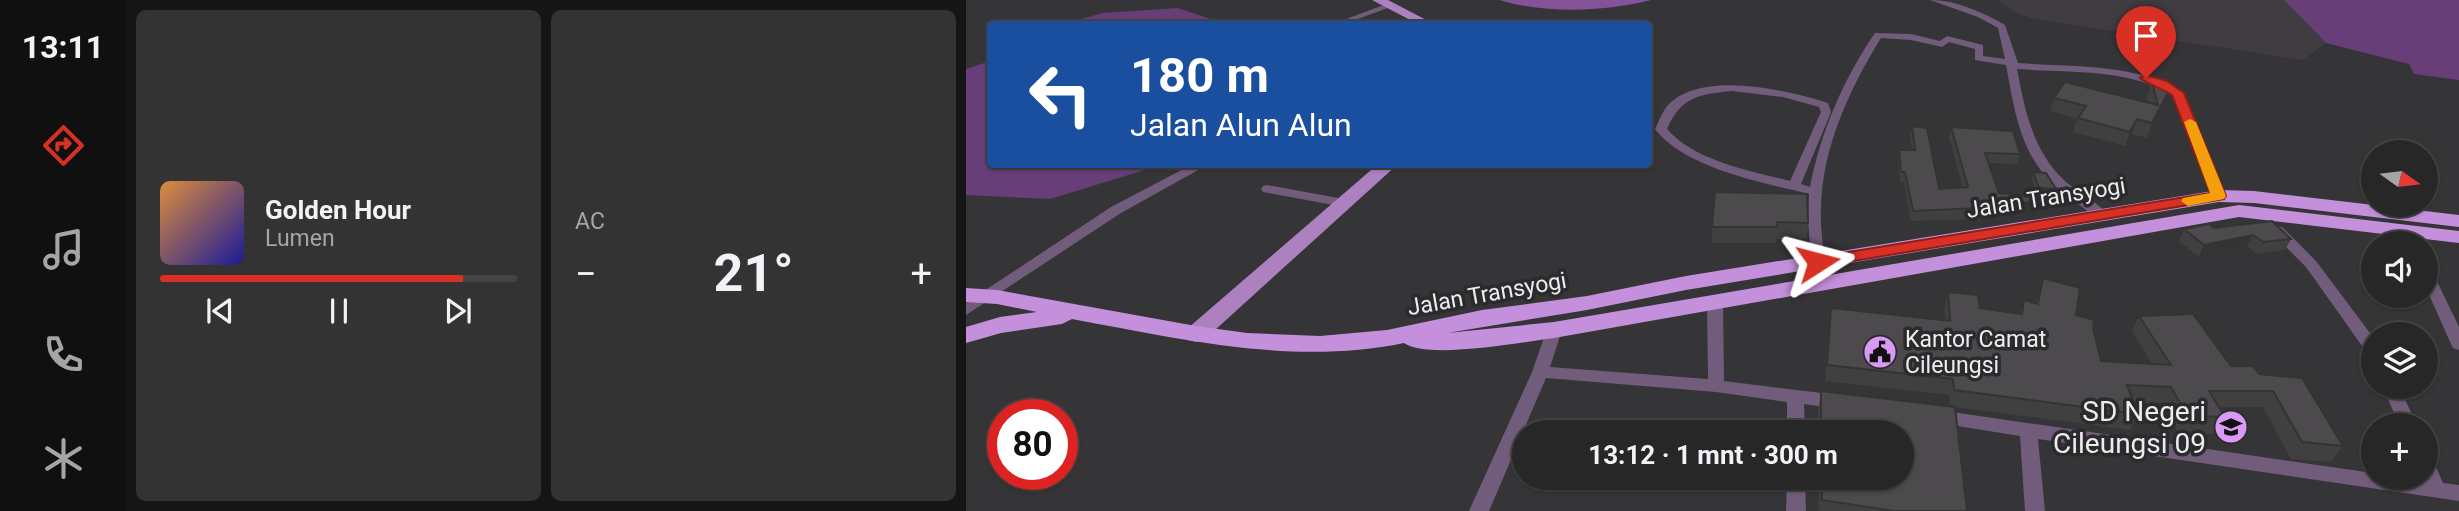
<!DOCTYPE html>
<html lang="id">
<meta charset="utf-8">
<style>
:root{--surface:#282728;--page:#343334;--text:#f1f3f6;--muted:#a5a5a8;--line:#444445;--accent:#d93025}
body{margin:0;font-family:Roboto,sans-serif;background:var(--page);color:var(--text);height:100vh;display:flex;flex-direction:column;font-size:26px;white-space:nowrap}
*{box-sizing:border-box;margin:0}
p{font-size:23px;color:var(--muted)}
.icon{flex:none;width:38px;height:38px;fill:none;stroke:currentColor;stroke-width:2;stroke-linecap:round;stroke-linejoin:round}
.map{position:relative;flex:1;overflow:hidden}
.drawer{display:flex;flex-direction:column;gap:10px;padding:10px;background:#161516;width:840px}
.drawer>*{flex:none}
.hud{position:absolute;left:21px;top:21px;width:665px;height:147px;border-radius:7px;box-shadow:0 2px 5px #0004,0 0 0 2px var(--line);background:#1a4fa0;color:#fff;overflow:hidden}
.needle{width:46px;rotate:104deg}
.fabs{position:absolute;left:1395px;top:140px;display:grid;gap:14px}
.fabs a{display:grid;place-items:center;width:77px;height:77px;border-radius:50%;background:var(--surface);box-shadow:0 2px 5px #0004,0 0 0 2px var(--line);font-size:35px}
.speed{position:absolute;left:21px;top:399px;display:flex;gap:14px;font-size:35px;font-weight:700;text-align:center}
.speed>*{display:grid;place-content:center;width:91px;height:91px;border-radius:50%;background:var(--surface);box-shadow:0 2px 5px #0004,0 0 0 2px var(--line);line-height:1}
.speed .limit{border:10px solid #d22;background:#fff;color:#111}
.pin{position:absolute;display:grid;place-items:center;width:60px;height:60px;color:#fff;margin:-72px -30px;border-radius:50% 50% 50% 0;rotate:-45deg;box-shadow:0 0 7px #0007}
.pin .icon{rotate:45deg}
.me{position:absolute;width:77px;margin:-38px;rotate:81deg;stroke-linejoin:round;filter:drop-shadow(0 0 5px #0008)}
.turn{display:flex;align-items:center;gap:24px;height:147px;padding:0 28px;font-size:32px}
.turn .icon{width:91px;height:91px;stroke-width:2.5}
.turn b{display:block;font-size:49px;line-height:60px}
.big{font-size:52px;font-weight:700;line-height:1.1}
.drawer .card{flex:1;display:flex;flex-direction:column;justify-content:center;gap:10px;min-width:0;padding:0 24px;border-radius:10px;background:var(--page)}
.song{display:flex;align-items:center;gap:21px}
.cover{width:84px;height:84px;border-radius:10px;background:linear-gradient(135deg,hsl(30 70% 55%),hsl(240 70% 35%))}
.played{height:7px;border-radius:4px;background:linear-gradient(90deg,var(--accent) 85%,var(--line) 85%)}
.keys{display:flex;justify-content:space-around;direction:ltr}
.heat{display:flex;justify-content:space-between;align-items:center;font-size:38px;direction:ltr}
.drawer .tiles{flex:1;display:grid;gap:10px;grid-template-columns:repeat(2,1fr)}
.trip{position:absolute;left:546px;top:420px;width:402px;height:70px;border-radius:35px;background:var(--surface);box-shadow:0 2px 5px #0004,0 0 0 2px var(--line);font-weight:700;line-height:70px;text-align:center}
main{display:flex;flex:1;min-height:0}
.menu{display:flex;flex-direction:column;width:126px;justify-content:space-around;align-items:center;background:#101010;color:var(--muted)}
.menu .icon{width:49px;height:49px}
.menu .selected{color:var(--accent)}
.menu b{font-size:32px;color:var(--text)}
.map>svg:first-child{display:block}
</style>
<main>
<nav class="menu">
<b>13:11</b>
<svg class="icon selected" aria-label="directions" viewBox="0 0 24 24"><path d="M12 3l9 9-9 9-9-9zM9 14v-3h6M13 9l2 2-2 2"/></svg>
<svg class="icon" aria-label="music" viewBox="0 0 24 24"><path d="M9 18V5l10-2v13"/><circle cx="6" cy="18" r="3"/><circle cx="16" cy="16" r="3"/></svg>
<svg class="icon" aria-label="phone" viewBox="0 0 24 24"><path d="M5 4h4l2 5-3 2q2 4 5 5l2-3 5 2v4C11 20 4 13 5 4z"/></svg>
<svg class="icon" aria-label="climate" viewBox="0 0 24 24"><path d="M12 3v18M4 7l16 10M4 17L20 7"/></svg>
</nav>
<section class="drawer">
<div class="tiles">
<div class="card">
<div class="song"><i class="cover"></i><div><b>Golden Hour</b><p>Lumen</p></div></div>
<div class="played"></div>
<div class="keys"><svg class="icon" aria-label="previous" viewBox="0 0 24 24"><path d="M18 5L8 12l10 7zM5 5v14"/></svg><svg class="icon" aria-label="pause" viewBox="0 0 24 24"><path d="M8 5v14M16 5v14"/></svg><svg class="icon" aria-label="next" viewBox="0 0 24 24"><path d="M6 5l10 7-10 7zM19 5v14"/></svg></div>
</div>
<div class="card"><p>AC</p>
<div class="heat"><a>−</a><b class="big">21°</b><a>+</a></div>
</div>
</div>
</section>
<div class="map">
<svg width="1493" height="511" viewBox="0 0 1493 511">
<rect width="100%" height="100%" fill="#353436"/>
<path fill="#413c42" d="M1032,0H1318L1360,43L1337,60L1069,19L1048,12Z"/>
<path fill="#673e78" d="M1318,0H1493V80L1448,74L1443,64L1360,43Z
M212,8L259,24H97L137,13Z
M24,61V164L192,166L84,199L0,195V69Z"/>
<path fill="#845298" d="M533,0H685C636,12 581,14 533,0Z"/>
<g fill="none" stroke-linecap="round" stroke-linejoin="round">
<path fill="#725c7b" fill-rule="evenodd" d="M964,0C990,0 1016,12 1039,25L1052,63C1105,67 1168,63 1216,91L1259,196L1253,200L1247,196L1207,95C1162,68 1102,73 1051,69C1059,111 1067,152 1100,182C1113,193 1131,202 1143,215L1136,219L1131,218C1113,204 1091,191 1077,173C1052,142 1047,102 1040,65L1009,60V49L983,42L976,47L945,40L915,38C884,88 856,148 855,208C854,226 857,244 859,262L857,265H847L845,262L842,218L843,194C796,182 720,169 689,129C692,123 695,115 699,109C729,68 822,90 862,103L865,112L835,184L844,187C855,131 877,80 909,33L945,34L974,41L981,36L1017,45V56L1039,59L1032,28L1012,17ZM766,91L817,97L853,107L855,112L824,181C784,171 729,161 701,129C715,97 733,94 766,91Z
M423,3L430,5L378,24H367Z
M227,164H243L155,213L0,315V303L145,207Z
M301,185L378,199L384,203L378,207L297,192L295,189L297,186Z
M1436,225L1441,226L1451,243H1437L1429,229Z
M1311,226L1316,227L1350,261L1407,337V355L1401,353L1340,267L1306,233L1304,230Z
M1460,268L1467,273L1493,327V350L1487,348L1485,344L1460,288Z
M749,298L757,303L758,381L872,395L878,397L881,402L878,407L872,409L838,404L839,432H821V402L750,392L580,378L523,511H503L566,372L582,326H594L596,330L584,367L742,379L741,303Z
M1417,387H1433L1451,425H1433Z
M972,410L1407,473V478L1457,480L1456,478H1460V457L1467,460L1477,483L1493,485V501L1072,439L1079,511H1059L1054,436L966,422L963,417L966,412Z
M821,478H839L840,511H820Z"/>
<path fill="#ad81c0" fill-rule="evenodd" d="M406,0H422L468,24H452Z
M412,164H432L238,340L230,342L222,340L218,334L222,328Z"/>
<path fill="#c590db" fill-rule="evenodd" d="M1253,190L1288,191L1493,215V227L1288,203L1253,202L720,290L621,310L481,333L588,322L1273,205L1493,231V243L1273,217L588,338C557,342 461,360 438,343C327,366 215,339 106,319L96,324L35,333L0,343V327L34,317L71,312L31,304L0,302V288L31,290L230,326L281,333L354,336L421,330L516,310L621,296L720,276Z"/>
</g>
<path fill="#414041" d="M1186,83L1200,99L1181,138L1166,134L1159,146L1107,132L1111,119L1084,111L1088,98L1183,103L1181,96Z
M946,126L973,189L997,188L983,137L985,127L1054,154L1051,164L1023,163L1033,193L1073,200L1070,210L1013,222L1011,219L945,221L938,182H934L932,160L933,150H946L944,136Z
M1067,172L1090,189L1088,194L1071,193L1065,178Z
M749,192L842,223L841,239H810V243H746V227Z
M1248,228L1325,239L1319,250L1291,254L1281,246L1233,257L1213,241L1218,229Z
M1077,278L1110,315L1127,328L1135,361L1186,364L1166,331L1173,316L1265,366L1293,374L1377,446L1365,462L1325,459L1297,407H1253L1259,417L1250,434L1212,433L1197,403L1167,402L1172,414L1164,430L989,407L1001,511H853V478H936V432H852V413L855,391L984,406L983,395L859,381L865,308L979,320L978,308L982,292L1014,308L1054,313L1058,300L1070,303Z"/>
<path fill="#353435" d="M1206,85L1200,99L1181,138L1186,123Z
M1171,119L1166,134L1159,146L1164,132Z
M1073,200L1070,210L1013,222L1016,212Z
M1287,235L1281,246L1233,257L1238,245Z"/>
<path fill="#4c4a4c" stroke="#353435" stroke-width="2" d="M1099,82L1192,105L1186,83L1206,85L1186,123L1171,119L1164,132L1112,118L1120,106L1088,98Z
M946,126L961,128L973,189L1002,187L985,127L1047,131L1054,154L1019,153L1033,193L1072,197L1073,200L1016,212L1013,208L947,211L939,172H935L933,150H949Z
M1067,172L1080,173L1090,189L1073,188Z
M749,192L841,194L842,223L811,222V227H746Z
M1306,221L1325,239L1297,242L1287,235L1238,245L1218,229L1243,224L1248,228Z
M1077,278L1114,288L1110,315L1128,320L1127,328L1135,361L1205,365L1173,316L1227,314L1265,366H1287L1293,374L1336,378L1377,446L1336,442L1307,391H1243L1259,417L1221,416L1205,387L1161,385L1172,414L988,390L987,379L861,365L865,308L984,321L982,292L1012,295L1014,308L1056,314L1058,300L1072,304Z
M855,391L989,407L1001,511H928L856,500V478H936V432H855Z"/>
<path fill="#d93025" stroke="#8d1f18" stroke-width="2" d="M1180,75L1201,81L1218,93L1260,196L1258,199L852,267L844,262L852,257L1244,193L1206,95C1196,88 1183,85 1174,78Z"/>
<path fill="#f59e0b" d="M1224,119L1230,122L1260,196L1258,199L1222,206L1215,201L1217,198L1244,193L1218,122Z"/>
<defs>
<symbol id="civic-disc" viewBox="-11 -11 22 22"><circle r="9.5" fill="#db99f6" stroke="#2b2a2c"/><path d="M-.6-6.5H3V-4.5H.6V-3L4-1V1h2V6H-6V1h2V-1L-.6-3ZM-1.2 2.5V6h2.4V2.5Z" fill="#111"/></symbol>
<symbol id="school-disc" viewBox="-11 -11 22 22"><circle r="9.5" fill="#db99f6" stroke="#2b2a2c"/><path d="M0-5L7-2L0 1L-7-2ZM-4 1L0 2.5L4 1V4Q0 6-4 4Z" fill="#111"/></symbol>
</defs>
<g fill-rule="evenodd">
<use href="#civic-disc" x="895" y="333" width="38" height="38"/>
<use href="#school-disc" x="1246" y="408" width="38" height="38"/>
</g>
<g text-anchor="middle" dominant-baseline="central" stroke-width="7" stroke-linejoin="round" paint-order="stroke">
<g font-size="23" fill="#edecee" stroke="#2b2a2c">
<text transform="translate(1080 198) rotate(-9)">Jalan Transyogi</text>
<text transform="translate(521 294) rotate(-10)">Jalan Transyogi</text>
</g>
<g font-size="23" fill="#edecee" stroke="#2b2a2c" text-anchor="start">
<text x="939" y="339">Kantor Camat<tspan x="939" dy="26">Cileungsi</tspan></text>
</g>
<g font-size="28" fill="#edecee" stroke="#2b2a2c" text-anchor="end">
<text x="1240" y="411">SD Negeri<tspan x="1240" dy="32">Cileungsi 09</tspan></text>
</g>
</g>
</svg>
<div class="fabs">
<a><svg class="needle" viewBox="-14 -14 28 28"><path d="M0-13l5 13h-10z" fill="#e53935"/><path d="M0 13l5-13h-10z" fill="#a5a5a8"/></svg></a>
<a><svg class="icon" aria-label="sound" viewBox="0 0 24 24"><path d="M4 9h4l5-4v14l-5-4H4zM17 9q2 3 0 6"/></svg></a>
<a><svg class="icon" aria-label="layers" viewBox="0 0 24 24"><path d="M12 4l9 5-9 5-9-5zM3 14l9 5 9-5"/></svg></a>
<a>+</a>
</div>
<div class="speed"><div class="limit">80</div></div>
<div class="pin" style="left:1180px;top:78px;background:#d93025"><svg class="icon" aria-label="arrive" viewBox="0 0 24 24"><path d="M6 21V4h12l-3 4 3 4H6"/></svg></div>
<svg class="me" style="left:852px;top:262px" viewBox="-20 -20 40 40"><path d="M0-17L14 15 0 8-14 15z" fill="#d93025" stroke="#fff" stroke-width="4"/></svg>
<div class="trip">13:12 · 1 mnt · 300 m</div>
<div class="hud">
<div class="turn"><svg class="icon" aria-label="left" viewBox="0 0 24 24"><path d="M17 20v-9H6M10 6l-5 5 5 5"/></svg><div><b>180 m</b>Jalan Alun Alun</div></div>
</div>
</div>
</main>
